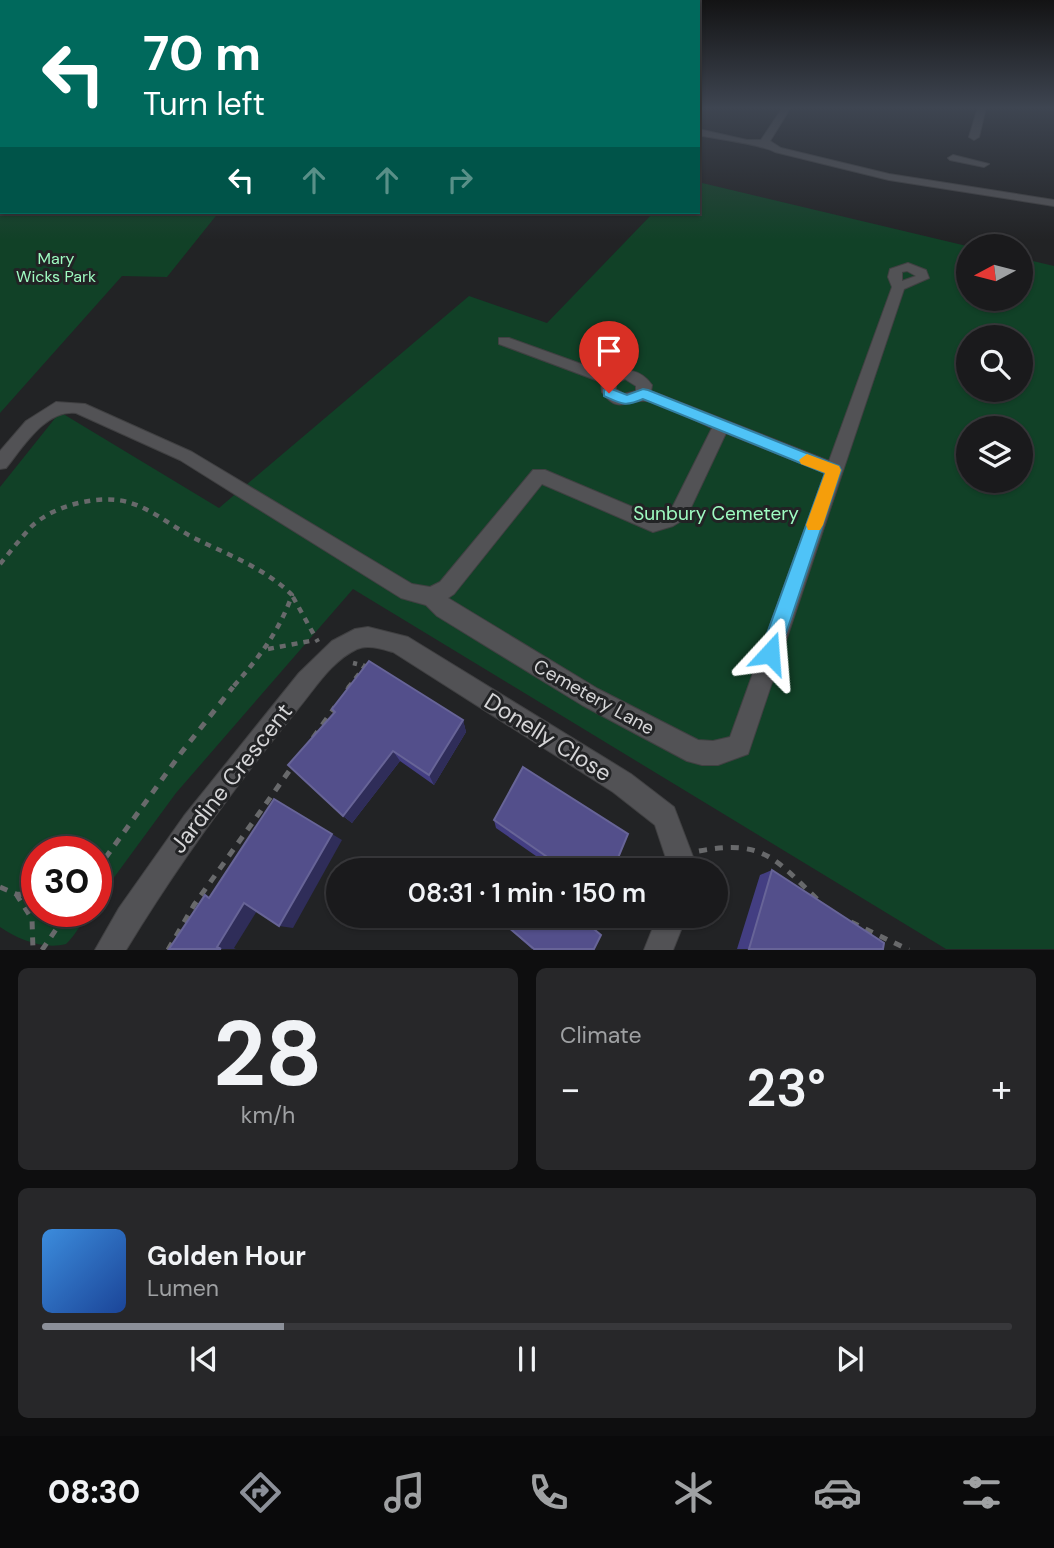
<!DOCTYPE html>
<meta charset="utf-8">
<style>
:root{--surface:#1a1a1c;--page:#272729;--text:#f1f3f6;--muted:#9fa1a3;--line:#38383b;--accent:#8c9099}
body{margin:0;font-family:"DM Sans",sans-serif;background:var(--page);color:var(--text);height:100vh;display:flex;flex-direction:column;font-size:26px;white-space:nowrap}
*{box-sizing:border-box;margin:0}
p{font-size:23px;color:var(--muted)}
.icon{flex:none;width:38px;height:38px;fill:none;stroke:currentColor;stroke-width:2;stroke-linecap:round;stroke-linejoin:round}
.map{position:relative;height:950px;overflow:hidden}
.side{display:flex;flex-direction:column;gap:18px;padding:18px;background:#0e0e0f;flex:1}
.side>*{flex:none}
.guide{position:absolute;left:0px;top:0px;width:700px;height:214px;box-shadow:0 2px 5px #0004,0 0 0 2px var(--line);background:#00695c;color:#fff;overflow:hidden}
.needle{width:46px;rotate:263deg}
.tools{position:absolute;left:956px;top:234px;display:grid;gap:14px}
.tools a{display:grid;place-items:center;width:77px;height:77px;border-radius:50%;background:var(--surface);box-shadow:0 2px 5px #0004,0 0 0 2px var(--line);font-size:35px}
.speed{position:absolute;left:21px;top:836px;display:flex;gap:14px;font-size:35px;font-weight:700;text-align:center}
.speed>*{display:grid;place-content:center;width:91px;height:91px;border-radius:50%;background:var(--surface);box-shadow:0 2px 5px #0004,0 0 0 2px var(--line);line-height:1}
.speed .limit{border:10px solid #d22;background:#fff;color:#111}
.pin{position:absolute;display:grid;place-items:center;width:60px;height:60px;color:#fff;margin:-72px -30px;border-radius:50% 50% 50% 0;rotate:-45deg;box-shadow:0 0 7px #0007}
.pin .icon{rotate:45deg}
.me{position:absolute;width:77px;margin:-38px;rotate:19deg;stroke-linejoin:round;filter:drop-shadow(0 0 5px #0008)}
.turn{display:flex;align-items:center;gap:24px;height:147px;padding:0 28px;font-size:32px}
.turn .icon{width:91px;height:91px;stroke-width:2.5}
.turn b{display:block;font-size:49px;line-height:60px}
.lanes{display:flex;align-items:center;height:66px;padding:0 28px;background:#0003;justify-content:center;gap:35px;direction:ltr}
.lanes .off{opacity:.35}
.big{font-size:52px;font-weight:600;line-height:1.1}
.side .widget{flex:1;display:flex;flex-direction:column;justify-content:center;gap:10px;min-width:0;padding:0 24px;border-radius:10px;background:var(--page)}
.side .dial{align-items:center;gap:0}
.dial b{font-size:91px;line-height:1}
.song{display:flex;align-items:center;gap:21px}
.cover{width:84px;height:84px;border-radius:10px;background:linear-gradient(135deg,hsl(210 70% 55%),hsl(220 70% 35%))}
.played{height:7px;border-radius:4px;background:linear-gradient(90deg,var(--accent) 25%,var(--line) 25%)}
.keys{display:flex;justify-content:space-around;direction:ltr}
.heat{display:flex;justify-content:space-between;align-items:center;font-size:38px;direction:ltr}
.side .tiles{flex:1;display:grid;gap:18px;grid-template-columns:1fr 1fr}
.widget:last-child{grid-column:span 2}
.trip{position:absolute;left:326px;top:858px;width:402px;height:70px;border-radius:35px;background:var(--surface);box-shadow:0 2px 5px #0004,0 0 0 2px var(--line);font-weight:600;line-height:70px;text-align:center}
.tabs{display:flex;height:112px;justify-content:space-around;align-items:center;background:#0a0a0b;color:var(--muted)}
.tabs .icon{width:49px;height:49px}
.tabs .current{color:var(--accent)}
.tabs b{font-size:32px;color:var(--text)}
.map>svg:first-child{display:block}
</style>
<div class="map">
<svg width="1054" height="950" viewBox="0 0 1054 950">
<rect width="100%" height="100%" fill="#222325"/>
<path fill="#114127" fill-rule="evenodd" d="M0,175L2,212H219L167,277L122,276L0,413Z
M698,182L971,247H968V299H1020V258L1054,266V949H946L353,589L176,793L96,902V852H37V912H89C82,922 75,936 66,944C44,950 17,939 0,927V487L60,412L219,508L469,296L547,323L654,212H698ZM968,338H1020V390H968ZM968,429H1020V481H968Z"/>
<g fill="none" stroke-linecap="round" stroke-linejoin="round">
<defs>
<path id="minor" d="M783,107H791L770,141L781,148L889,174L1054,200V206L889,180L775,152C761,144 717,139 698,135V129L747,140H761Z
M978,107H986L979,137L974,140L969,137Z
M953,155L989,164L984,167L950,160L948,158Z
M2,161V167L0,168V162Z
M908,263L926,270L929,278L904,289L751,745L748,754L718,765H702L687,761L582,705L437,616L426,605L401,598L180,460L76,413C46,409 23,447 6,468L0,469V451L26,421L56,402L85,404L192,452L412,584L430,587L440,582L533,470H545L654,516L672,508L712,428C696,421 660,402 646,401C628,399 618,415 602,392L601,382L499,344V338H509L609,374C626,368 640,369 652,385L651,391L829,461L892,287L888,277L890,269ZM907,271L916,276L902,281V272ZM625,379L636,386V391L624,394L616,389V383ZM726,433L825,473L730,737L713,741L698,740L598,689L448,598L454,594L542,484L653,532L673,526L686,518Z
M368,627L408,637L631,774L674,807L698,870H670L655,825L613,792L393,652C382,649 368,644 357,649C331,661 314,690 297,710C235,786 177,866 126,950H95L119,908L184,816L299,673L332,641L355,629Z
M658,915H687L673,950H644Z"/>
</defs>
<use href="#minor" stroke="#404042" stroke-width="2"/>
<path stroke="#68696b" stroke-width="4.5" stroke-dasharray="6 6" stroke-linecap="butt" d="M0,564C10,552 20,539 31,527C53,505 102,493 131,503C155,511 174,528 196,539C229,555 266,569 292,595C279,632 258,659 232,688
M293,597L318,642
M268,649L315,640
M348,688L365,666L353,663"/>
<path stroke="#68696b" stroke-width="5" stroke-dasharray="8 8" stroke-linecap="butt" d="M347,690L350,687
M313,738L335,707
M699,851C764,839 775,859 819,901
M96,871L181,753L233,687
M0,887L16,894L37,895
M16,894L32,919L33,950
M851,922L909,950
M42,950L68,912
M168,950L194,905L292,767"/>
<use href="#minor" fill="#525255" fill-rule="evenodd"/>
</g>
<path fill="#433e82" d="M332,709L463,720L466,732L434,785L400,761L352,823L343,816L335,713Z
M494,820L613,870H556L496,828Z
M772,870L883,949H737L760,875Z
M494,915L594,949H532Z"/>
<path fill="#2f2d59" d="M463,720L466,732L434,785L429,775Z
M393,751L400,761L352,823L343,816Z
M332,834L342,840L293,928L279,926Z
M244,903L260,906L234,948L236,949H221L217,947Z"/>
<path fill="#534f8b" stroke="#676497" stroke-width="2" d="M369,661L463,720L429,775L393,751L343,816L288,765L335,712L332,709Z
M523,767L628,834L613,870H566L494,820Z
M274,799L332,834L279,926L244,903L217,947L221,949H169L205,895L209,898Z
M772,870L884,943L883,949H749Z
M494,915H577L601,935L594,949H534Z"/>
<linearGradient id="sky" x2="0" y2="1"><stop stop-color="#131314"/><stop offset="0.45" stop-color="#3e4551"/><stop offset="1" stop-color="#3e4551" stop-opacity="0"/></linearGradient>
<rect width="1054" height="240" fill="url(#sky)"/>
<path fill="#4fc3f7" stroke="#337fa1" stroke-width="2" d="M609,388L627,395L643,389L648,390L839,466L841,470L777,660L770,663L763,660L760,653L825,473L643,399C625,407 622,404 604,396V390Z"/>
<path fill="#f59e0b" d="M807,454L839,466L841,470L823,525L820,530H808L806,525L825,473L801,464L799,460Z"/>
<g text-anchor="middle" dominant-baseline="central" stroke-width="6" stroke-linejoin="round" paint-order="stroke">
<g font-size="16" fill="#9ffcc2" stroke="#222325">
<text x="56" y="258">Mary<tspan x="56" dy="18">Wicks Park</tspan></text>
</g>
<g font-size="19" fill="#9ffcc2" stroke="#222325">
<text x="716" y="513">Sunbury Cemetery</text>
</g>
<g font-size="19" fill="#d5d5d7" stroke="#222325">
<text transform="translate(594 697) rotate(29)">Cemetery Lane</text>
</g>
<g font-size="23" fill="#d5d5d7" stroke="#222325">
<text transform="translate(548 737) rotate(32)">Donelly Close</text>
<text transform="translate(231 778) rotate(-52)">Jardine Crescent</text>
</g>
</g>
</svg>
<div class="tools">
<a><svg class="needle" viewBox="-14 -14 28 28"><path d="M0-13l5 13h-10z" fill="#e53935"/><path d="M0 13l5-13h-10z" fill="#9fa1a3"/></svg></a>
<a><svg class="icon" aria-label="search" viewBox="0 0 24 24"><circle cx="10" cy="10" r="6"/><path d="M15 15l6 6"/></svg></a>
<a><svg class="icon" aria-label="layers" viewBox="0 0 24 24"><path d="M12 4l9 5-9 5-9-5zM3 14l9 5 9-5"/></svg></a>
</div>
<div class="speed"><div class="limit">30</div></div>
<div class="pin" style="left:609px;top:393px;background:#d93025"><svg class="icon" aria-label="arrive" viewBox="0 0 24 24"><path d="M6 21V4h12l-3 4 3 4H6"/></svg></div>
<svg class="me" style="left:770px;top:653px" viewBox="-20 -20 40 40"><path d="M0-17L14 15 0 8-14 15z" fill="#4fc3f7" stroke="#fff" stroke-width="4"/></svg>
<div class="trip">08:31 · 1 min · 150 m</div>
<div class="guide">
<div class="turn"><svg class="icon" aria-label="left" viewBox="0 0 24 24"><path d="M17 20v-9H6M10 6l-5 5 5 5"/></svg><div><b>70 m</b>Turn left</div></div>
<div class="lanes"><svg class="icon" aria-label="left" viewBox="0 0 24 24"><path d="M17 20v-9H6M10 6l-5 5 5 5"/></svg><svg class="icon off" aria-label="ahead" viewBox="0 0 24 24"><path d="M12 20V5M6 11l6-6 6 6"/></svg><svg class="icon off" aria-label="ahead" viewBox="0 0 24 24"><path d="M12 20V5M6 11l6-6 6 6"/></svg><svg class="icon off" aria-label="right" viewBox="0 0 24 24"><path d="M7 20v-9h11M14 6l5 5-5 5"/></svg></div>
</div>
</div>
<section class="side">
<div class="tiles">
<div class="widget dial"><b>28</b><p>km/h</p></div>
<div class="widget"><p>Climate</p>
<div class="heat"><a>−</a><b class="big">23°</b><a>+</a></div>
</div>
<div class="widget">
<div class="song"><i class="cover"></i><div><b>Golden Hour</b><p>Lumen</p></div></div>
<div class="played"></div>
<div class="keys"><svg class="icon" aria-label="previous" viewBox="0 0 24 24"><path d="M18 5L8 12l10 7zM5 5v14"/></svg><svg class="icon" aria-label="pause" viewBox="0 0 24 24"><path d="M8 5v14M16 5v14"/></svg><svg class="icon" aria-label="next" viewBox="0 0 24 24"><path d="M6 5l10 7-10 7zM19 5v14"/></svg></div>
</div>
</div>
</section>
<nav class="tabs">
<b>08:30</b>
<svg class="icon current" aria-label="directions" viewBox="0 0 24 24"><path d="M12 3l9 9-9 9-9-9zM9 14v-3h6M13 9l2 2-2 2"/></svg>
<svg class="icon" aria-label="music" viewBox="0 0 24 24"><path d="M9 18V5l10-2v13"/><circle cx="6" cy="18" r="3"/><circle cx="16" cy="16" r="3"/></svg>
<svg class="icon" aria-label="phone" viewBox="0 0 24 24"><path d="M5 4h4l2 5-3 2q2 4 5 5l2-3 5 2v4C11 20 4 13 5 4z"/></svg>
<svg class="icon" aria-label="climate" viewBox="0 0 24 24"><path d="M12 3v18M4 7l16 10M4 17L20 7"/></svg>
<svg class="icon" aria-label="car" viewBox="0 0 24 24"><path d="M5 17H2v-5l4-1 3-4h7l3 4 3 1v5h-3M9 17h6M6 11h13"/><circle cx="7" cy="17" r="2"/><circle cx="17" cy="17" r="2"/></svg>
<svg class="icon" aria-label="filters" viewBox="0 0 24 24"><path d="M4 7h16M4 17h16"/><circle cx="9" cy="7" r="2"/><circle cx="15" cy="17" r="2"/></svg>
</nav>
